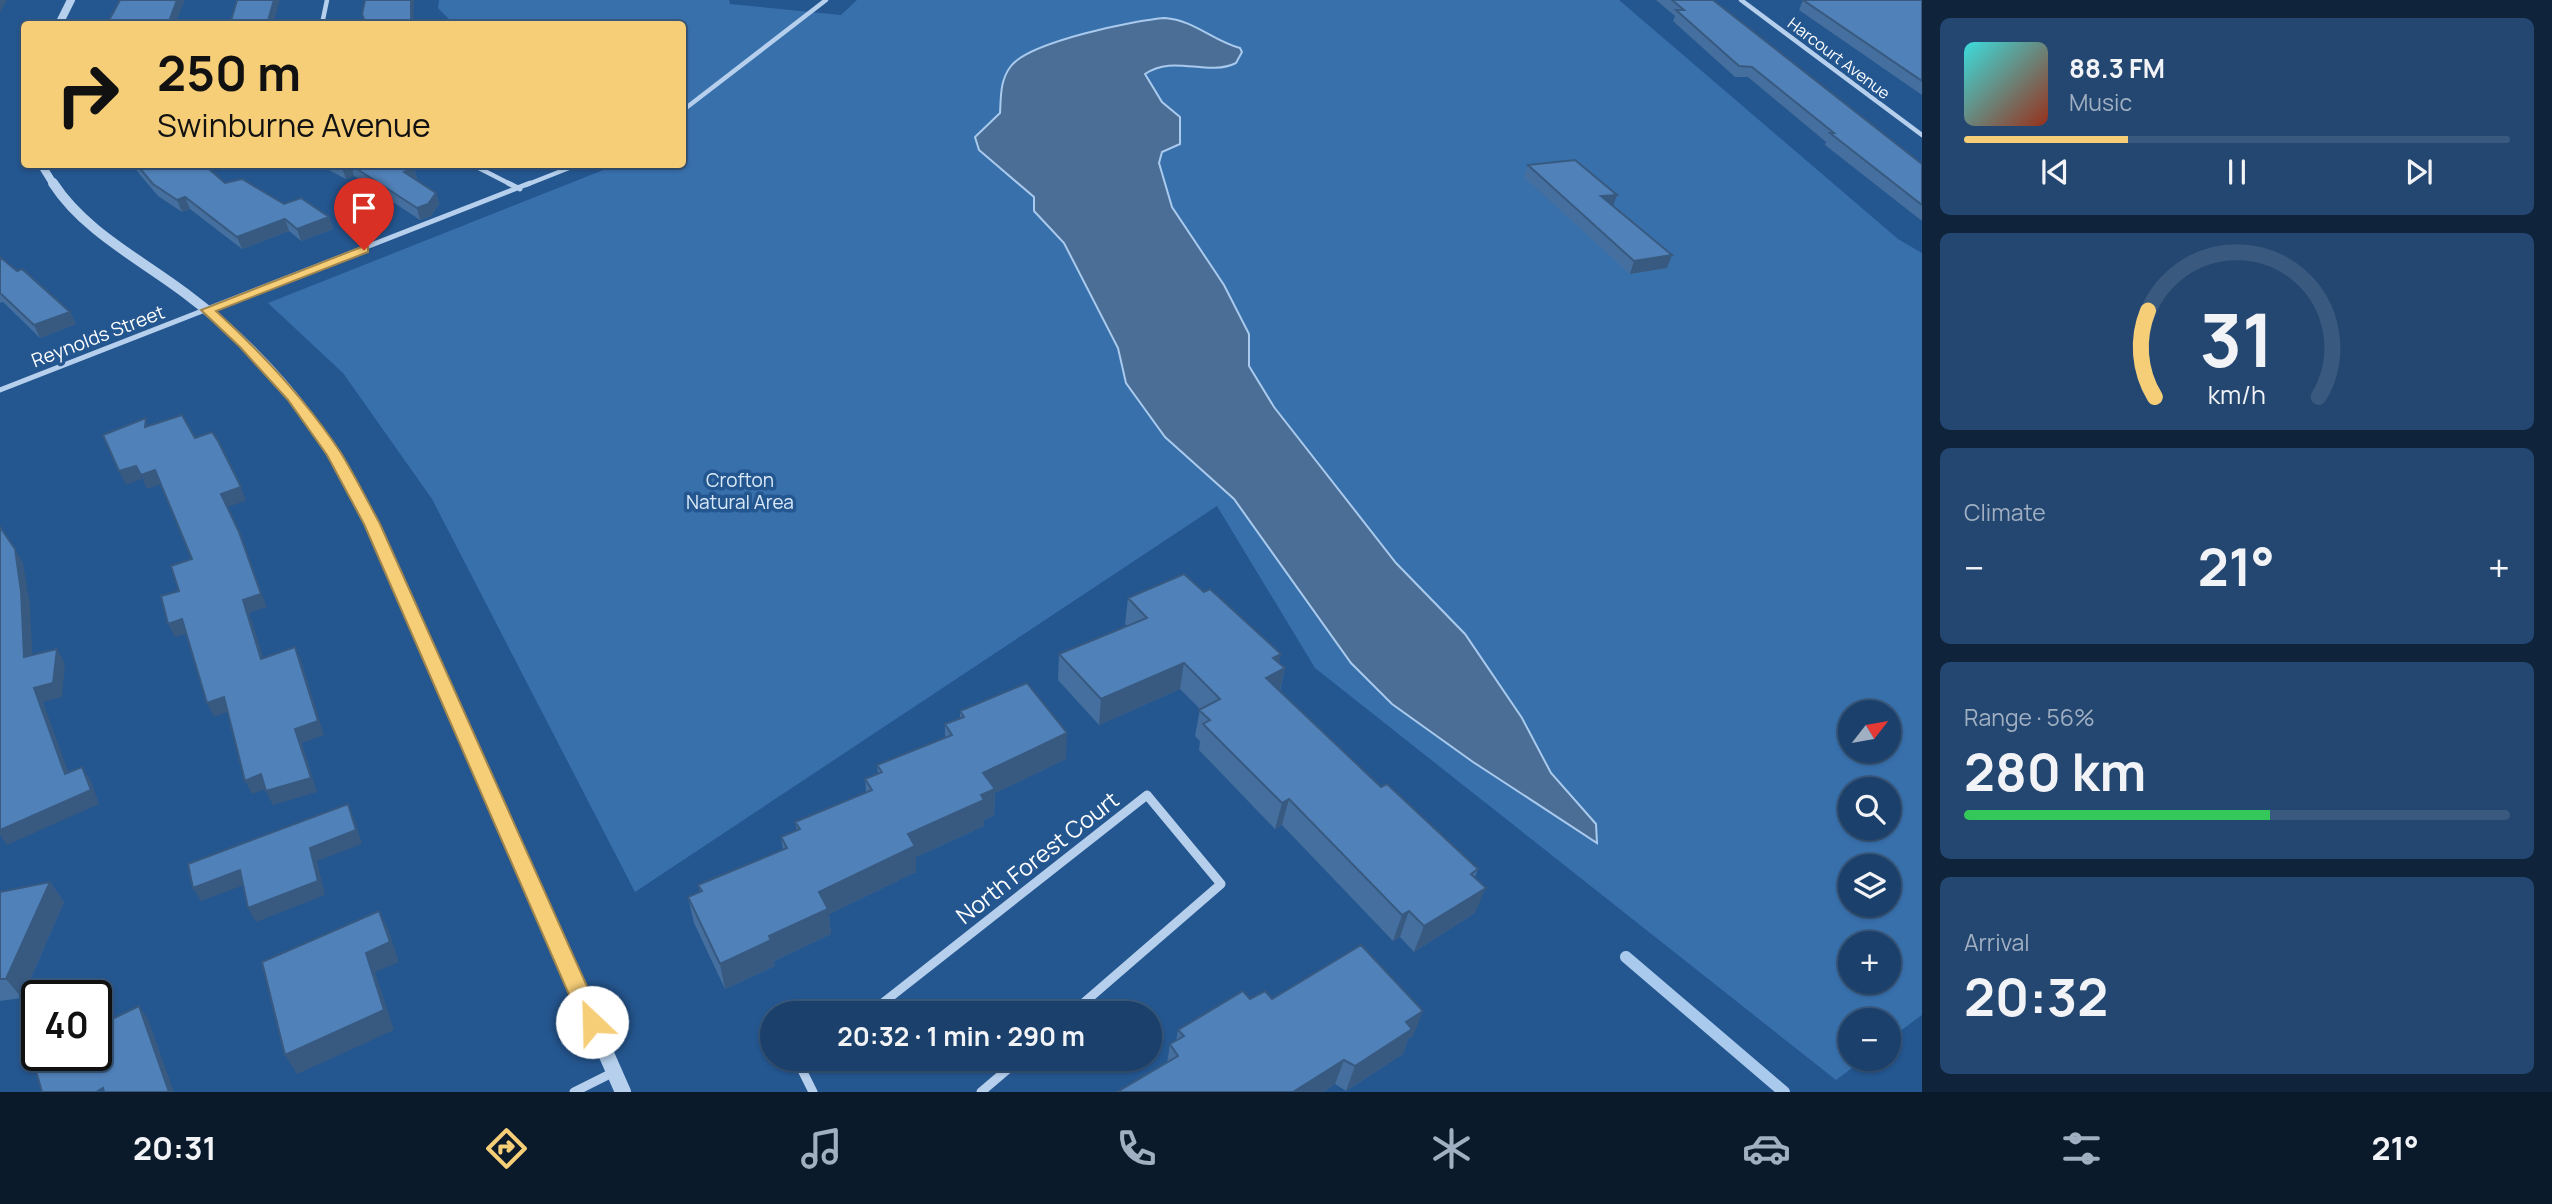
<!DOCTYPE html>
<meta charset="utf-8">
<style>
:root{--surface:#1b406b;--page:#244771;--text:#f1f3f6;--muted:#a0afc1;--line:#39597e;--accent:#f6ce78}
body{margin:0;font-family:Manrope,sans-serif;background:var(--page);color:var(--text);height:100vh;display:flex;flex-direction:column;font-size:26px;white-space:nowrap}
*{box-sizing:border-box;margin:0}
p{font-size:23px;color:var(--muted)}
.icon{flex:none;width:38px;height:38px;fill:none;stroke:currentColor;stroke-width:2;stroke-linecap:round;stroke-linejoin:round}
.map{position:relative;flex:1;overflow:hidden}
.sheet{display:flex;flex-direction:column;gap:18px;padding:18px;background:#0f233b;width:630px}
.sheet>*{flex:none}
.top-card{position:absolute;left:21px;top:21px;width:665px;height:147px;border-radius:7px;box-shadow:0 2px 5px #0004,0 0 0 2px var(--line);background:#f6ce78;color:#111;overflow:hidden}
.needle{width:46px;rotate:59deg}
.controls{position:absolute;left:1838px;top:700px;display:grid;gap:14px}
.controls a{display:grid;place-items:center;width:63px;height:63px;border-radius:50%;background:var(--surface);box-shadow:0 2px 5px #0004,0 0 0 2px var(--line);font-size:35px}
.speed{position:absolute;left:21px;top:980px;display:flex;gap:14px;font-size:35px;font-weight:700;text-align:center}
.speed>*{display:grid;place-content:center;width:91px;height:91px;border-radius:50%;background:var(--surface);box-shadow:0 2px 5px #0004,0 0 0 2px var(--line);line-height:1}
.speed .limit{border:4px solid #111;border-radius:10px;background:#fff;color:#111}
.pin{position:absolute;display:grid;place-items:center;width:60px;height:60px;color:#fff;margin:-72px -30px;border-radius:50% 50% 50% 0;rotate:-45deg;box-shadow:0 0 7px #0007}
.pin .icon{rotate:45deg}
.me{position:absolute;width:77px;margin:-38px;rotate:336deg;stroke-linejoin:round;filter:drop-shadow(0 0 5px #0008)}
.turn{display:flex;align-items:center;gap:24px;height:147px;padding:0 21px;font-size:32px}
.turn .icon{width:91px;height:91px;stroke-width:2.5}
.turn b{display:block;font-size:49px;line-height:60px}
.big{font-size:52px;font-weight:700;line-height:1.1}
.sheet .tile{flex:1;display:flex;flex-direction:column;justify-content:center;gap:10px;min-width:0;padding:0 24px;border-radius:10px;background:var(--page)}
.sheet .dial{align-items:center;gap:0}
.dial svg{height:182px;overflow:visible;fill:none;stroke:var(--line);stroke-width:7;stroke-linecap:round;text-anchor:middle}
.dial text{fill:var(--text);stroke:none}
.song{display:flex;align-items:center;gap:21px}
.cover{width:84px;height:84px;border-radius:10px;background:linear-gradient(135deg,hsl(180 70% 55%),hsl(10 70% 35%))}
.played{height:7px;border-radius:4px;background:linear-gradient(90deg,var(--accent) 30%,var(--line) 30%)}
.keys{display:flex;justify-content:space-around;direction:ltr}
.heat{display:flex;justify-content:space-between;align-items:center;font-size:38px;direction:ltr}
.charge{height:10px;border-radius:5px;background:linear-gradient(90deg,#34c759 56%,var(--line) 0)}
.trip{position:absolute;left:760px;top:1001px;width:402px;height:70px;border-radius:35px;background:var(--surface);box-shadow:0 2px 5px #0004,0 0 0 2px var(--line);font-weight:700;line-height:70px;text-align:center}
.dock{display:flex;height:112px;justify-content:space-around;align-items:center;background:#0b1a2b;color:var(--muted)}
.dock .icon{width:49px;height:49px}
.dock .on{color:var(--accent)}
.dock b{font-size:32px;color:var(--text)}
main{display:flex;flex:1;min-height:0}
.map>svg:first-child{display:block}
</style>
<main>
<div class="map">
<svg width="1922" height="1092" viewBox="0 0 1922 1092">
<rect width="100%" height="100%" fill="#24568f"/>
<path fill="#3870ac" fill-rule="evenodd" d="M439,0H729L730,4L841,15L857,0H1619L1898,239L1922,253V1015L1888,1040V1020H1850V1059H1864L1836,1080L1315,668L1217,506L635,892L432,499L343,373L268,303L616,165L682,164V24H454L438,8ZM1850,712H1888V751H1850ZM1850,789H1888V828H1850ZM1850,866H1888V905H1850ZM1850,943H1888V982H1850Z"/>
<path fill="#4b6e97" stroke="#a9caec" stroke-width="2" d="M1165,18C1194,20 1213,41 1240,48L1242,52L1236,63C1207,77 1173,54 1145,74L1162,102L1180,117V144L1162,152L1159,163L1172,207L1224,285L1249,334V366L1274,407L1396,563L1465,634L1522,718L1551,773L1596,824L1597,843L1473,762L1392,704L1351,663L1234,499L1165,437L1144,408L1126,383L1118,348L1064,243L1034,211V197L979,150L975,137L1000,113C1001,96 1000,80 1011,66C1029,42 1135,20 1165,18Z"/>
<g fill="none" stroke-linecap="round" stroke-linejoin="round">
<path stroke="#a9caec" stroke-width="12" d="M1626,957L1784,1092"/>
<path stroke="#b5cfec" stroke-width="4.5" d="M1741,0L1922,135
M322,24L327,0
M682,111L826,0
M471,164L512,185
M526,185L579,164"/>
<path stroke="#b5cfec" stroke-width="5" d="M508,183L520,189
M0,390L530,183"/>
<path stroke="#b5cfec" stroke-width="9" d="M870,1013L1147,795L1221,884L1072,1013
M813,1059L801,1068L813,1092
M574,1092L614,1072
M981,1092L1020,1059"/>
<path stroke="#b5cfec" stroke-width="8" d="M59,24L71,0
M41,164L54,185"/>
<path stroke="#b5cfec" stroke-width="10" d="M53,183C84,231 140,259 185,293C232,328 275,371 310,418"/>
<path stroke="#b5cfec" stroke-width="12" d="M308,417C373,507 412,614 457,715"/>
<path stroke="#b5cfec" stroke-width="16" d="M456,714L623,1092"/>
</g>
<path fill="#456f9e" d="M1656,0H1713L1922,164V221L1825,145L1826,142L1748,77H1735L1673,21L1675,16Z
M1803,0H1922V95L1799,10Z
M131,164H203L225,183L284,204L329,217L333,229L301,241L289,231L242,249L190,209L182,212L158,196Z
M317,164H409L414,168L417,179L416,180L436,193L439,204L431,216L420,220L354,176L346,179Z
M1528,165L1613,206L1672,255L1667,268L1630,274L1524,177Z
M0,257L70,312L76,324L40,338L3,302L0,303Z
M1128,598L1279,663L1285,668L1280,691L1381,787L1478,869L1475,877V913L1414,952L1400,937L1393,941L1282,825L1275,829L1199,750L1200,741L1195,736L1200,709L1180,689L1099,725L1058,680L1059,654L1127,626L1125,624Z
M960,711L1066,759L995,793L994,815L984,820V826L916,857V872L829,914L831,934L774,961L775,966L725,989L694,923L688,897L700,892L698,885L783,850L781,837L797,830L795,822L866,792L865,779L878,774L877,765L945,737V724L960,718Z
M50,882L64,902L22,998L0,1001V892Z
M1250,999H1272L1413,1036L1408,1039L1403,1054L1346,1091L1335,1084L1324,1092H1117L1167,1063L1170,1044L1176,1041L1178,1030Z"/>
<path fill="#385a81" d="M0,0H7L0,12Z
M177,0H185L175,24H168Z
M274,0H280L273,24H267Z
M411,0H414L413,24H411Z
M351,165L354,176L346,179L342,168Z
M414,168L417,179L407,183L404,172Z
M436,193L439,204L431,216L420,220L417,208Z
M1617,195L1613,206L1601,196Z
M185,197L190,209L182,212L177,200Z
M329,217L333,229L301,241L297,229Z
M285,219L289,231L242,249L237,237Z
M1672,255L1667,268L1630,274L1634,261Z
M70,312L76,324L40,338L34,325Z
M136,466L142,479L126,485L119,471Z
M155,470L161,484L147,489L141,475Z
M241,487L246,501L227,507L221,494Z
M239,532L267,607L249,613L268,672L261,659L243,600Z
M15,549L23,563L30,605L33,671L24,657Z
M182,619L189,633L175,637L168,624Z
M295,647L301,660L324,735L302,743L317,792L273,805L266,791L295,729Z
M57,649L65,663L62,697L43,702L74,788L65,774L34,688Z
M1281,654L1277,672L1285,668L1279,694L1266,678L1273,658Z
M1184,663L1180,689L1099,725L1101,699Z
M224,697L230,711L214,717L207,703Z
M1067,733L1066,759L995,793L994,815L984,820V826L916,857V872L829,914L831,934L774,961L775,966L725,989L720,964L769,936L819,892L908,834L983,773Z
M82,767L91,781L99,804L7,845L0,835V830Z
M261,774L268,788L252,794L245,781Z
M1289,799L1282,825L1275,829L1282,803Z
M348,804L354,818L362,844L317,861L325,895L256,922L248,908Z
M240,870L247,884L201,901L193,888Z
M50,882L64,902L22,998L6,979Z
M1486,888L1475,913L1414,952L1424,926Z
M379,911L389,931L399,962L375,972L394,1030L297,1074L285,1055L366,953Z
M1409,911L1400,937L1393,941L1402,915Z
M139,1006L148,1019L174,1092H169Z
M1423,1011L1413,1036L1408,1039L1403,1054L1346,1091L1355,1066L1406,1022Z
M1344,1060L1335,1084L1324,1092H1293Z"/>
<path fill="#5081b8" stroke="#385a81" stroke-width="2" d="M120,0H177L168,24H107Z
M237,0H274L267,24H230Z
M365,0H411V24H366L362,14Z
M1672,0H1713L1922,164V205L1830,133H1834L1752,67L1739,66L1676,10H1684Z
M1803,0H1922V81Z
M1575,160L1617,195L1601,196L1672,255L1634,261L1528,165Z
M136,164H203L225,183L242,179L284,204L301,198L329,217L297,229L285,219L237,237L185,197L177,200L153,184Z
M335,164H409L414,168L404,172L436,193L428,204L417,208L351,165L342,168Z
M0,257L17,271L22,269L70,312L34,325L0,293Z
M182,415L195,438L212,432L218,441L241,487L221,494L239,532L261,594L243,600L261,659L295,647L318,721L295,729L311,778L266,791L261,774L245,781L224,697L207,703L182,619L168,624L161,596L179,591L171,566L192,559L155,470L141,475L136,466L119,471L103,435L146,418L145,427Z
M0,527L15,549L21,591L24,657L57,649L53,683L34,688L65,774L82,767L91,790L0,830Z
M1184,574L1204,592L1210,589L1281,654L1273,658L1285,668L1266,678L1381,787L1387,784L1478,869L1471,874L1486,888L1424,926L1409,911L1402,915L1289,799L1282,803L1203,724L1210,720L1199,710L1220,699L1184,663L1101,699L1059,654L1147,618L1128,598Z
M1027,683L1067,733L983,773L995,789L981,795L984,800L908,834L915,846L819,892L828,909L769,936L771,940L720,964L688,897L702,891L698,885L787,848L781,837L800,829L795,822L872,790L865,779L882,772L877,765L952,735L945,724L964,717L960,711Z
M348,804L356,830L310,848L318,881L248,908L240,870L193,888L188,864Z
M50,882L6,979H0V892Z
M379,911L390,942L366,953L384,1010L285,1055L262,962Z
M1361,945L1423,1011L1406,1022L1412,1029L1355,1066L1344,1060L1293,1092H1117L1178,1056L1170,1044L1184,1036L1178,1030L1243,991L1250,999L1265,991L1272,999Z
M139,1006L169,1092H104L103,1088L96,1092H42L33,1060L42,1055H96V1027Z"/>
<path fill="#f6ce78" stroke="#a0864e" stroke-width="2" d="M364,246L368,247V252L216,311C263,354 306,400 341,453C355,476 367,500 380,524L603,1022L600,1029L592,1032L584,1029L364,524L327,455L288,400L240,347L201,310Z"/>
<g text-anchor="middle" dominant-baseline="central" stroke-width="7" stroke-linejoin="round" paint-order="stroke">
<g font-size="16" fill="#fff" stroke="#24568f">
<text transform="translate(1839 58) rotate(37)">Harcourt Avenue</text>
</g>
<g font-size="19" fill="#fff" stroke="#24568f">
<text transform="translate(98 336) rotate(-21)">Reynolds Street</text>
</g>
<g font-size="19" fill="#dae9f9" stroke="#24568f">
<text x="740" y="480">Crofton<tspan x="740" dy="22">Natural Area</tspan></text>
</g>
<g font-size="23" fill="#fff" stroke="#24568f">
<text transform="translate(1037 857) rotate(-38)">North Forest Court</text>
</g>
</g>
</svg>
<div class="controls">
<a><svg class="needle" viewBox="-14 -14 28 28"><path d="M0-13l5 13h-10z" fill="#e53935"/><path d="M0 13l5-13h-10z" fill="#a0afc1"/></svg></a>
<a><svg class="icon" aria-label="search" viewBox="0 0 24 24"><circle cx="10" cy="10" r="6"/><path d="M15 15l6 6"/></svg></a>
<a><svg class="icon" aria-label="layers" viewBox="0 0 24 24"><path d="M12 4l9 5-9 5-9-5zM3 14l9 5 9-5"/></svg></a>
<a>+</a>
<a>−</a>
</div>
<div class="speed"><div class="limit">40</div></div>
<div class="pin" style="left:364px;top:250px;background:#d93025"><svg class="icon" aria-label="arrive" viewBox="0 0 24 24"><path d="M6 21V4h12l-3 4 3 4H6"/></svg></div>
<svg class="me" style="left:592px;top:1022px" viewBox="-20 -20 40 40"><circle r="19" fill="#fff"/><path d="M0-13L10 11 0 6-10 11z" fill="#f6ce78"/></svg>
<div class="trip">20:32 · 1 min · 290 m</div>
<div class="top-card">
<div class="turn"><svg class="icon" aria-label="right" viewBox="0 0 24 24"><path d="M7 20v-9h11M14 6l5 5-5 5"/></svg><div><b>250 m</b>Swinburne Avenue</div></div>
</div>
</div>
<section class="sheet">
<div class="tile">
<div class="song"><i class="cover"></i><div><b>88.3 FM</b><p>Music</p></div></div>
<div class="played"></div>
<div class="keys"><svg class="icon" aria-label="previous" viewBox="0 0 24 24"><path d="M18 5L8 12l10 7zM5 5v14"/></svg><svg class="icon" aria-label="pause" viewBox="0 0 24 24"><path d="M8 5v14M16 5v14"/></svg><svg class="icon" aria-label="next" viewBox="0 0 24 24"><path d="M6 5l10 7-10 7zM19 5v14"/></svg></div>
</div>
<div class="tile dial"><svg viewBox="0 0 100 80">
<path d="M14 69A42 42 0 1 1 86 69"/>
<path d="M14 69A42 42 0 0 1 11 31" stroke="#f6ce78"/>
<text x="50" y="56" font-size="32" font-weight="700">31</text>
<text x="50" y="72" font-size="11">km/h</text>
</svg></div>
<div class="tile"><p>Climate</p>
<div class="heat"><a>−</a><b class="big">21°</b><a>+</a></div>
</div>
<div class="tile"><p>Range · 56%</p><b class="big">280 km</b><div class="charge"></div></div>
<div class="tile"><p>Arrival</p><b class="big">20:32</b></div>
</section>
</main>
<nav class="dock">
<b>20:31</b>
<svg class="icon on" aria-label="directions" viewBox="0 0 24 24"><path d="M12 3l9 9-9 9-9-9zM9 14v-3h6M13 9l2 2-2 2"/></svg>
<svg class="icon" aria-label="music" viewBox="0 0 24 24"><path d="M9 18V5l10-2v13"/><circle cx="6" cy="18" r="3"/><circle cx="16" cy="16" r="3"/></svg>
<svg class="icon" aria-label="phone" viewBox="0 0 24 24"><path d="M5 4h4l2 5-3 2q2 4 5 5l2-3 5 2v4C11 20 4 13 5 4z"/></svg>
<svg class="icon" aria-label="climate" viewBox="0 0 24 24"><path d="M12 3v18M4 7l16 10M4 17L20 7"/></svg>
<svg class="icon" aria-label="car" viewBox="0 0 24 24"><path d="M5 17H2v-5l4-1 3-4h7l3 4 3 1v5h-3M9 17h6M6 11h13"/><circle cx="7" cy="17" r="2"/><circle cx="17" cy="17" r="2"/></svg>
<svg class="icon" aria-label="filters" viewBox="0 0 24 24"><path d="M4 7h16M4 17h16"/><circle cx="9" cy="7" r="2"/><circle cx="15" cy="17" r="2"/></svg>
<b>21°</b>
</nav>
